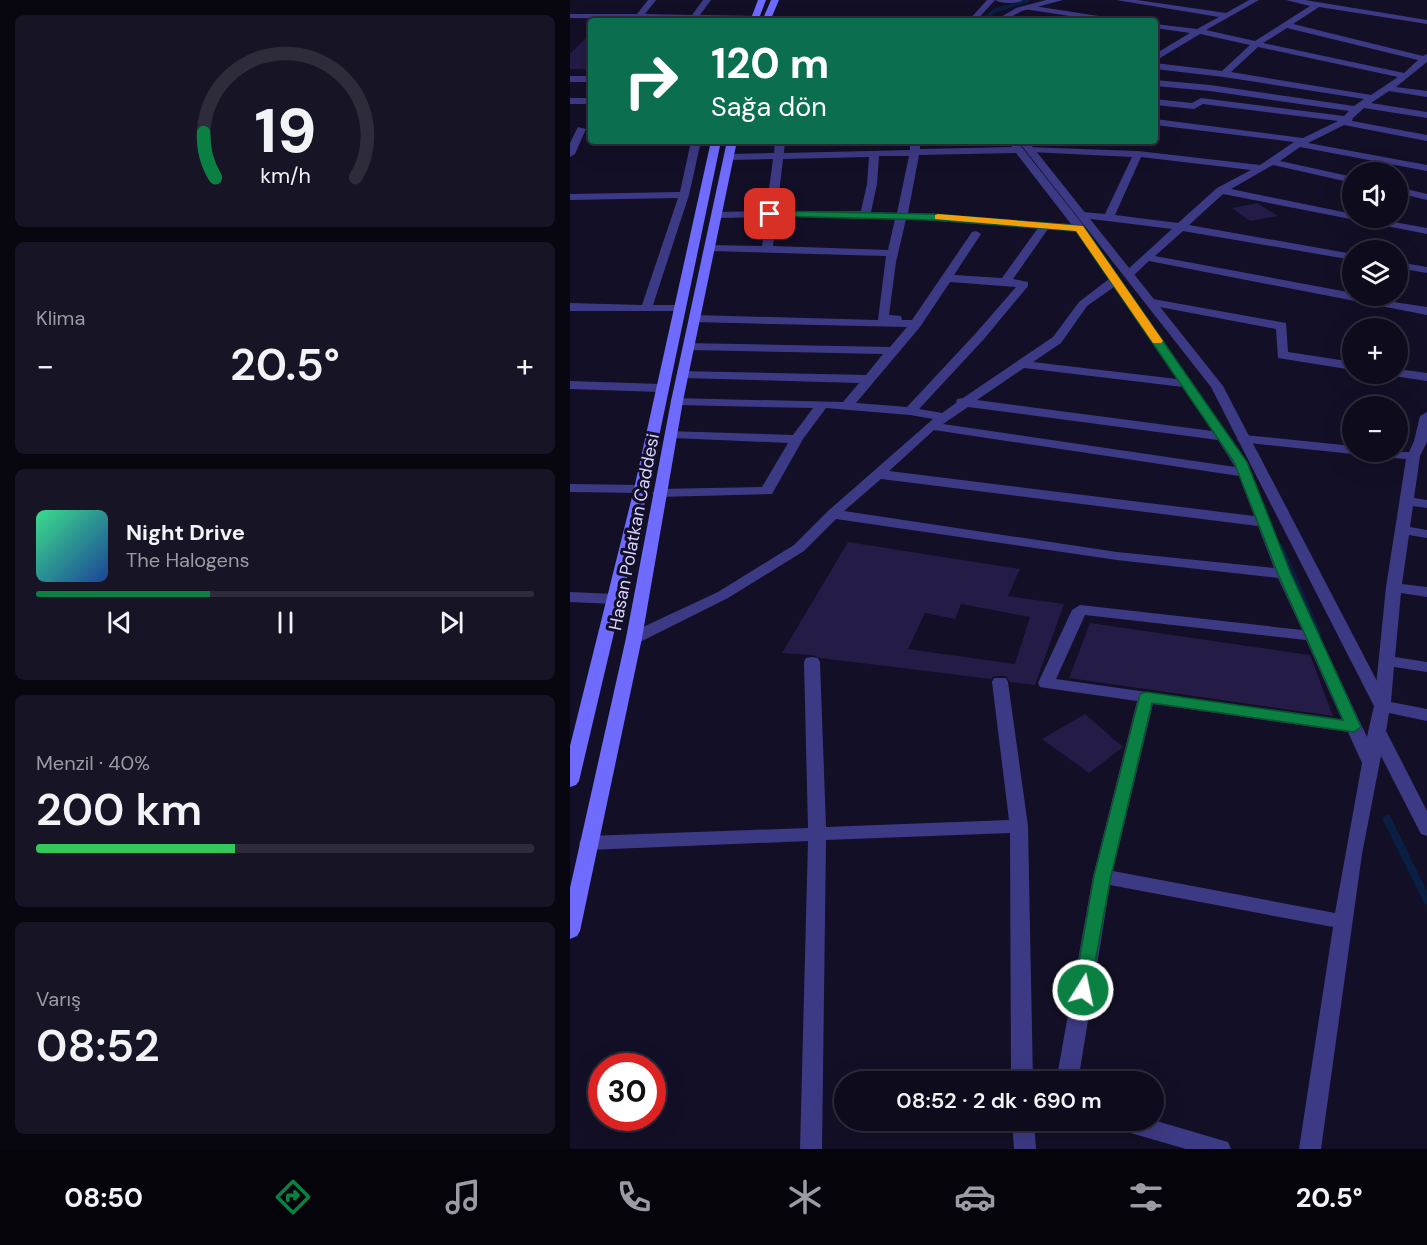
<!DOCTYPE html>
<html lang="tr">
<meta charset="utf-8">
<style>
:root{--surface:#0e0b1c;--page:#171425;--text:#f1f3f6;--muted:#9b9ba3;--line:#2e2b3b;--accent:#0b8043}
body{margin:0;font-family:"DM Sans",sans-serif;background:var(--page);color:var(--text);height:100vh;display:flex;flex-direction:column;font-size:22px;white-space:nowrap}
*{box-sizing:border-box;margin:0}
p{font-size:20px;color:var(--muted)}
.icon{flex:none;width:33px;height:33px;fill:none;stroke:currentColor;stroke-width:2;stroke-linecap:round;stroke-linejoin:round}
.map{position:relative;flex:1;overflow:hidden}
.details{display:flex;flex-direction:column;gap:15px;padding:15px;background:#08060f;width:570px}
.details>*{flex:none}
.hud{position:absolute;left:18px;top:18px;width:570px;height:126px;border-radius:6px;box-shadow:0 6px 24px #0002,0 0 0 2px var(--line);background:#0b6e4f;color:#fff;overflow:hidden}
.fabs{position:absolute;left:772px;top:162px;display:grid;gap:12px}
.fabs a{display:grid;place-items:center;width:66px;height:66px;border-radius:50%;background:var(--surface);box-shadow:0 6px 24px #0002,0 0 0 2px var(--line);font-size:30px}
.speed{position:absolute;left:18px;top:1053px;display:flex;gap:12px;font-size:30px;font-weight:700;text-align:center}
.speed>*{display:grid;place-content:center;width:78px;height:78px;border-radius:50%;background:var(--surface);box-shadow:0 6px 24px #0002,0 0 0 2px var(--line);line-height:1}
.speed .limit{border:9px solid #d22;background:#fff;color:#111}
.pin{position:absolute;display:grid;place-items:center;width:51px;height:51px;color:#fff;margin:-26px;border-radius:12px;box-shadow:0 3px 9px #0006}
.me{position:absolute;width:66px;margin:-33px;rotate:10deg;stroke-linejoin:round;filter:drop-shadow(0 0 4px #0008)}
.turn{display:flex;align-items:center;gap:21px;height:126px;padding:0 24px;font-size:27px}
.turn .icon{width:78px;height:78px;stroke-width:2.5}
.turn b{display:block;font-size:42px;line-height:51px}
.big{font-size:45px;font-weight:600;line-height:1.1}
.details .tile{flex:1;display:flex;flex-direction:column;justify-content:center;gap:9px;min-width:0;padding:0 21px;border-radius:9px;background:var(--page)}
.details .dial{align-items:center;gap:0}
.dial svg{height:156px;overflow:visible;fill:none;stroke:var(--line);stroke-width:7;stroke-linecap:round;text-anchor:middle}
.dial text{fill:var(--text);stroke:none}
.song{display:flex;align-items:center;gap:18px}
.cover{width:72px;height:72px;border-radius:9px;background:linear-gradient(135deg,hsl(150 70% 55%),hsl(220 70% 35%))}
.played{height:6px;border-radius:3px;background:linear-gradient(90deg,var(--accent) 35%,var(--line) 35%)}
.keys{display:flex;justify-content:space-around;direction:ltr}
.heat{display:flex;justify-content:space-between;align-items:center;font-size:33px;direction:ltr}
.charge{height:9px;border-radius:4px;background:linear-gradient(90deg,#34c759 40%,var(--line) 0)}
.trip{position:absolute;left:264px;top:1071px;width:330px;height:60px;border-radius:30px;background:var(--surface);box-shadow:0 6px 24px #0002,0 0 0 2px var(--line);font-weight:600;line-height:60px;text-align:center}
.tab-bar{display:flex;height:96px;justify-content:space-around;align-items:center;background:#06040b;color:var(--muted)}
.tab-bar .icon{width:42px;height:42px}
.tab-bar .on{color:var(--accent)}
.tab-bar b{font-size:27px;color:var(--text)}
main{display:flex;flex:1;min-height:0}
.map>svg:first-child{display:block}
</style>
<main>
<section class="details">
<div class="tile dial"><svg viewBox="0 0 100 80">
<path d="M14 69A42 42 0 1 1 86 69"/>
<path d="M14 69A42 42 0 0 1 8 46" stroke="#0b8043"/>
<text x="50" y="56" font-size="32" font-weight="700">19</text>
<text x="50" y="72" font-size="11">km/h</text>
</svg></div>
<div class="tile"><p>Klima</p>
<div class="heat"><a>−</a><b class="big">20.5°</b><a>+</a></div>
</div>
<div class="tile">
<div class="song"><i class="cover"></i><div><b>Night Drive</b><p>The Halogens</p></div></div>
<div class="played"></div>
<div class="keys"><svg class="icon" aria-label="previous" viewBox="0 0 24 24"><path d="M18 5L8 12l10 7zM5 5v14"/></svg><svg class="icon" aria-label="pause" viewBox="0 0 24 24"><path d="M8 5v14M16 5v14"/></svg><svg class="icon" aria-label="next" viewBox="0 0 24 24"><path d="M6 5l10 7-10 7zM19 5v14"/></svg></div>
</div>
<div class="tile"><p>Menzil · 40%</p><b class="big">200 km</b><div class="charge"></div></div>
<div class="tile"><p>Varış</p><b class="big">08:52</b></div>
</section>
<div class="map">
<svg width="857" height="1149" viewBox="0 0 857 1149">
<rect width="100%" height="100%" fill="#130f26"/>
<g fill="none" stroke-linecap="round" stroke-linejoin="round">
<path stroke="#0a1f44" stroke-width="4" d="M413,21L424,11L458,0"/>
<path stroke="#0a1f44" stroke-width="6" d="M710,546L748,633"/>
<path stroke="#0a1f44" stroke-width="8" d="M817,819L857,900"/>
</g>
<path fill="#241b47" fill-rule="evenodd" d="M21,33V69H0V54Z
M687,203L708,216L680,221L662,208Z
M278,542L450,569L438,596L494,604L465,685L440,682L436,676H424L421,679L250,658L242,655L212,653ZM391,604L460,617L445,664L338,649L355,613L385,619Z
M520,623L740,655L763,716L499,678Z
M515,714L553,747L519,773L472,739Z"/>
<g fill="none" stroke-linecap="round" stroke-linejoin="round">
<path fill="#3d3a85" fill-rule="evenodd" d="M78,0H86L75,14L122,15L133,0H141L130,15L197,16L201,18L197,20L0,18V14H67Z
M417,0H453C447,4 431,4 425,0L406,21H398Z
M546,0H567L656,13L679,0H689L636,30L685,41L740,6L716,0H735L857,20V24L749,7L723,24L853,56L857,54V62L826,87L857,91V97L819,91L801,103L857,112V118L794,108L783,118L782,121L857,135V141L774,125L738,143L857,165V171L730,147L710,161L783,177V183L703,165L661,189L783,214V218H802L857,228V234L653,194L619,225L783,254V260L613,231L585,256L783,293V296L857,307V315L579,261L564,275H556V271L602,229L513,218L508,215L513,212L535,214L562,157L460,152L455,149L457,147L568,151L690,165L724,142L585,125V119L733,138L768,121L633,104L624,109L585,105V99L622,103L631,98L774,116L779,111L640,91L585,86V80L640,85L784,106L794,99L654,77L585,69V63L652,71L680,45L630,34L585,61V54L620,33L585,28V24L627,29L649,17ZM717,28L848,60L834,73L693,43ZM688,47L828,77L801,95L661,72ZM571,157L681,170L647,188L608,223L545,215Z
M457,5L548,19L552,21H532L454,9L453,7Z
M0,76H21V82H0Z
M0,98H21V104H0Z
M8,127L16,129L5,154L0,157V143Z
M121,141H131L119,195L83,305H110L116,309L114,311H0V303L72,305L108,198L0,200V194L110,192Z
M205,141H215L214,153L340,150V141H350V149L442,147L437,141H447L514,226L677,462L721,574L797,737L804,706L816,587L836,459L797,456L790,452H839L844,441L850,416L857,412V442L850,456L844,498L857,500V508L843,506L840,527L857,530V538L839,535L832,584L857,587V597L831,593L825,657L857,662V672L824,667L821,702L857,709V721L819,713L816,731L857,811V836L851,834L811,756L792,854L751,1149H729L763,927L540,885L508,1082H486L523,876L567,701L476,688L470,687L468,683L502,610L510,605L732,630L708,578L547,560L266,519L234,551L158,598L70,642H58L56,638L58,634L148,592L224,545L258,511L363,419L340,415L256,408L233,439L202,494L89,497L82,493L89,489L192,487L218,443L103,438L96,434L98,431L223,435L243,408L107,405L101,401L102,398L273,402L289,383L114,378L110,377L108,374L110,371L296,375L313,354L119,350L115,349V343L320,347L337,327L121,322L119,319L125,315L308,320L316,256L140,251L134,248L140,245L192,246L196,217L148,218L143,215L148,212L196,211L203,159L159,160L154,157L159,154L204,153ZM446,153L501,224L338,213L349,155ZM309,156H339L327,213L301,212L307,184ZM299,157L297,184L291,211H207L213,159ZM238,216L325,219L318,250L203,246L206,217ZM336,219L468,228L432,278L384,275L411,234L406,231L402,232L342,320H332L331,316L319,315L326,262ZM478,229L507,231L539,279L509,302L483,337L393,398L387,399L386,403L372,413L349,409L414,339L458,286V282L443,279ZM380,282L446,287L406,333L337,407L286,403L350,327ZM544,287L607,379L463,362L491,343L517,306ZM454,368L613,387L642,431L407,400ZM398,407L648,440L665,467L373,424ZM364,430L669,476L684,516L319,471ZM311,479L688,526L704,568L547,552L274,511ZM515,615L736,640L772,720L486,679ZM583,704L778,732L792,763L765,913L543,871Z
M828,187L857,194V200L828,193Z
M828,262L857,267V273L828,268Z
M583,299L716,323L718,352L783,362V370L708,358L706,329L579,305V301Z
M828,369L857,373V381L824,376L822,374H828Z
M0,381L91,384L97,388L91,392L0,389Z
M674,435L783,446V452H789L783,454L669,442L667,439Z
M0,484L71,485L78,489L71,493L0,492Z
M0,592L45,594L53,599L45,604L0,602Z
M242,657L248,658L250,662L256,827L439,820L422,682L424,678H436L438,682L458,826L463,1082H441L440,833L256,840L252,1149H230L238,841L18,850L12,848L9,843L12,838L18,836L238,828L234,662L236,658Z
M442,1120H464L466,1149H444Z
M537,1120H583L658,1142L661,1149H616L540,1127Z"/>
<path fill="#3d3a85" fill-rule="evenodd" d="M476,0H493L452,11L433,21H424L446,8Z
M448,141H458L653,386L820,706L818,710H806L804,706L641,387Z"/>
<path fill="#6f6bff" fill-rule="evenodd" d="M188,0H196L188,21H180Z
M201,0H209L200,21H192Z
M141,141H151L78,489L9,781L6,785L0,787V746L64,489Z
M157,141H167L113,401L72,638L10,931L7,936L0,939V888L56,638L101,401Z"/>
</g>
<path fill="#0b8043" stroke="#07532c" stroke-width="1.5" d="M200,211L363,214L513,226L677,462L721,574L791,727L784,732L582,703L541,876L519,995L513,998L506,995L504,990L524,876L570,694L576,692L773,720L708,574L664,462L506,231L363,220L197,216V212Z"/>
<path fill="#f59e0b" d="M368,214L513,226L593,341L591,343H583L506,231L365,219V215Z"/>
<g text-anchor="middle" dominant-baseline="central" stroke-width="6" stroke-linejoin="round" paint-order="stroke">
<g font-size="18" fill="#d9d4ff" stroke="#130f26">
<text transform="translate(64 532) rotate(-79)">Hasan Polatkan Caddesi</text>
</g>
</g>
</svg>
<div class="fabs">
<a><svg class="icon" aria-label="sound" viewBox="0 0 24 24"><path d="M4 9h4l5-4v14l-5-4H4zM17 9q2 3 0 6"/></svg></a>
<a><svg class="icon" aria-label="layers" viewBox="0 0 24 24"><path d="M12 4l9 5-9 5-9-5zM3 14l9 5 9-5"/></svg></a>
<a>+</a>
<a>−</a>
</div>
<div class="speed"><div class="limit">30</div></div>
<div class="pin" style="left:200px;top:214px;background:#d93025"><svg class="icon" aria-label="arrive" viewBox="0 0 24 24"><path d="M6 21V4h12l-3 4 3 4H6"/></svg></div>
<svg class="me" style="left:513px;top:990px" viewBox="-20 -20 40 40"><circle r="17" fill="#0b8043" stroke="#fff" stroke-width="3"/><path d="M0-11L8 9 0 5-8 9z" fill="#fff"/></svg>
<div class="trip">08:52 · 2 dk · 690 m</div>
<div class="hud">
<div class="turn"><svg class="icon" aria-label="right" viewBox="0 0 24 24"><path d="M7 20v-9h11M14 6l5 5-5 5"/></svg><div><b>120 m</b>Sağa dön</div></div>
</div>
</div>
</main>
<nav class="tab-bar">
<b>08:50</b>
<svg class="icon on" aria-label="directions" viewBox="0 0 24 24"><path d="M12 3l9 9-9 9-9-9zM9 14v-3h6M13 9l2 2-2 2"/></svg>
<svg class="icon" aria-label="music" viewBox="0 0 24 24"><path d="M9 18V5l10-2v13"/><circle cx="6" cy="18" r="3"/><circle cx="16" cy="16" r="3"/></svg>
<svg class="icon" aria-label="phone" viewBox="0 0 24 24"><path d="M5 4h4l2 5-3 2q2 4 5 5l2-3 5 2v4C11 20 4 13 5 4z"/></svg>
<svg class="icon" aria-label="climate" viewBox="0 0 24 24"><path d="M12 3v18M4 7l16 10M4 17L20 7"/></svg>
<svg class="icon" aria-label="car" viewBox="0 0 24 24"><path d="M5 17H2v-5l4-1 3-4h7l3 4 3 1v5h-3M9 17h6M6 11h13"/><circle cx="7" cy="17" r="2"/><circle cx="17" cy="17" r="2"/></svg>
<svg class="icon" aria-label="filters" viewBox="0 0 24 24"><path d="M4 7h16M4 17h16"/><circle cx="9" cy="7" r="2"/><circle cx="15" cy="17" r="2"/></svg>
<b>20.5°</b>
</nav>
